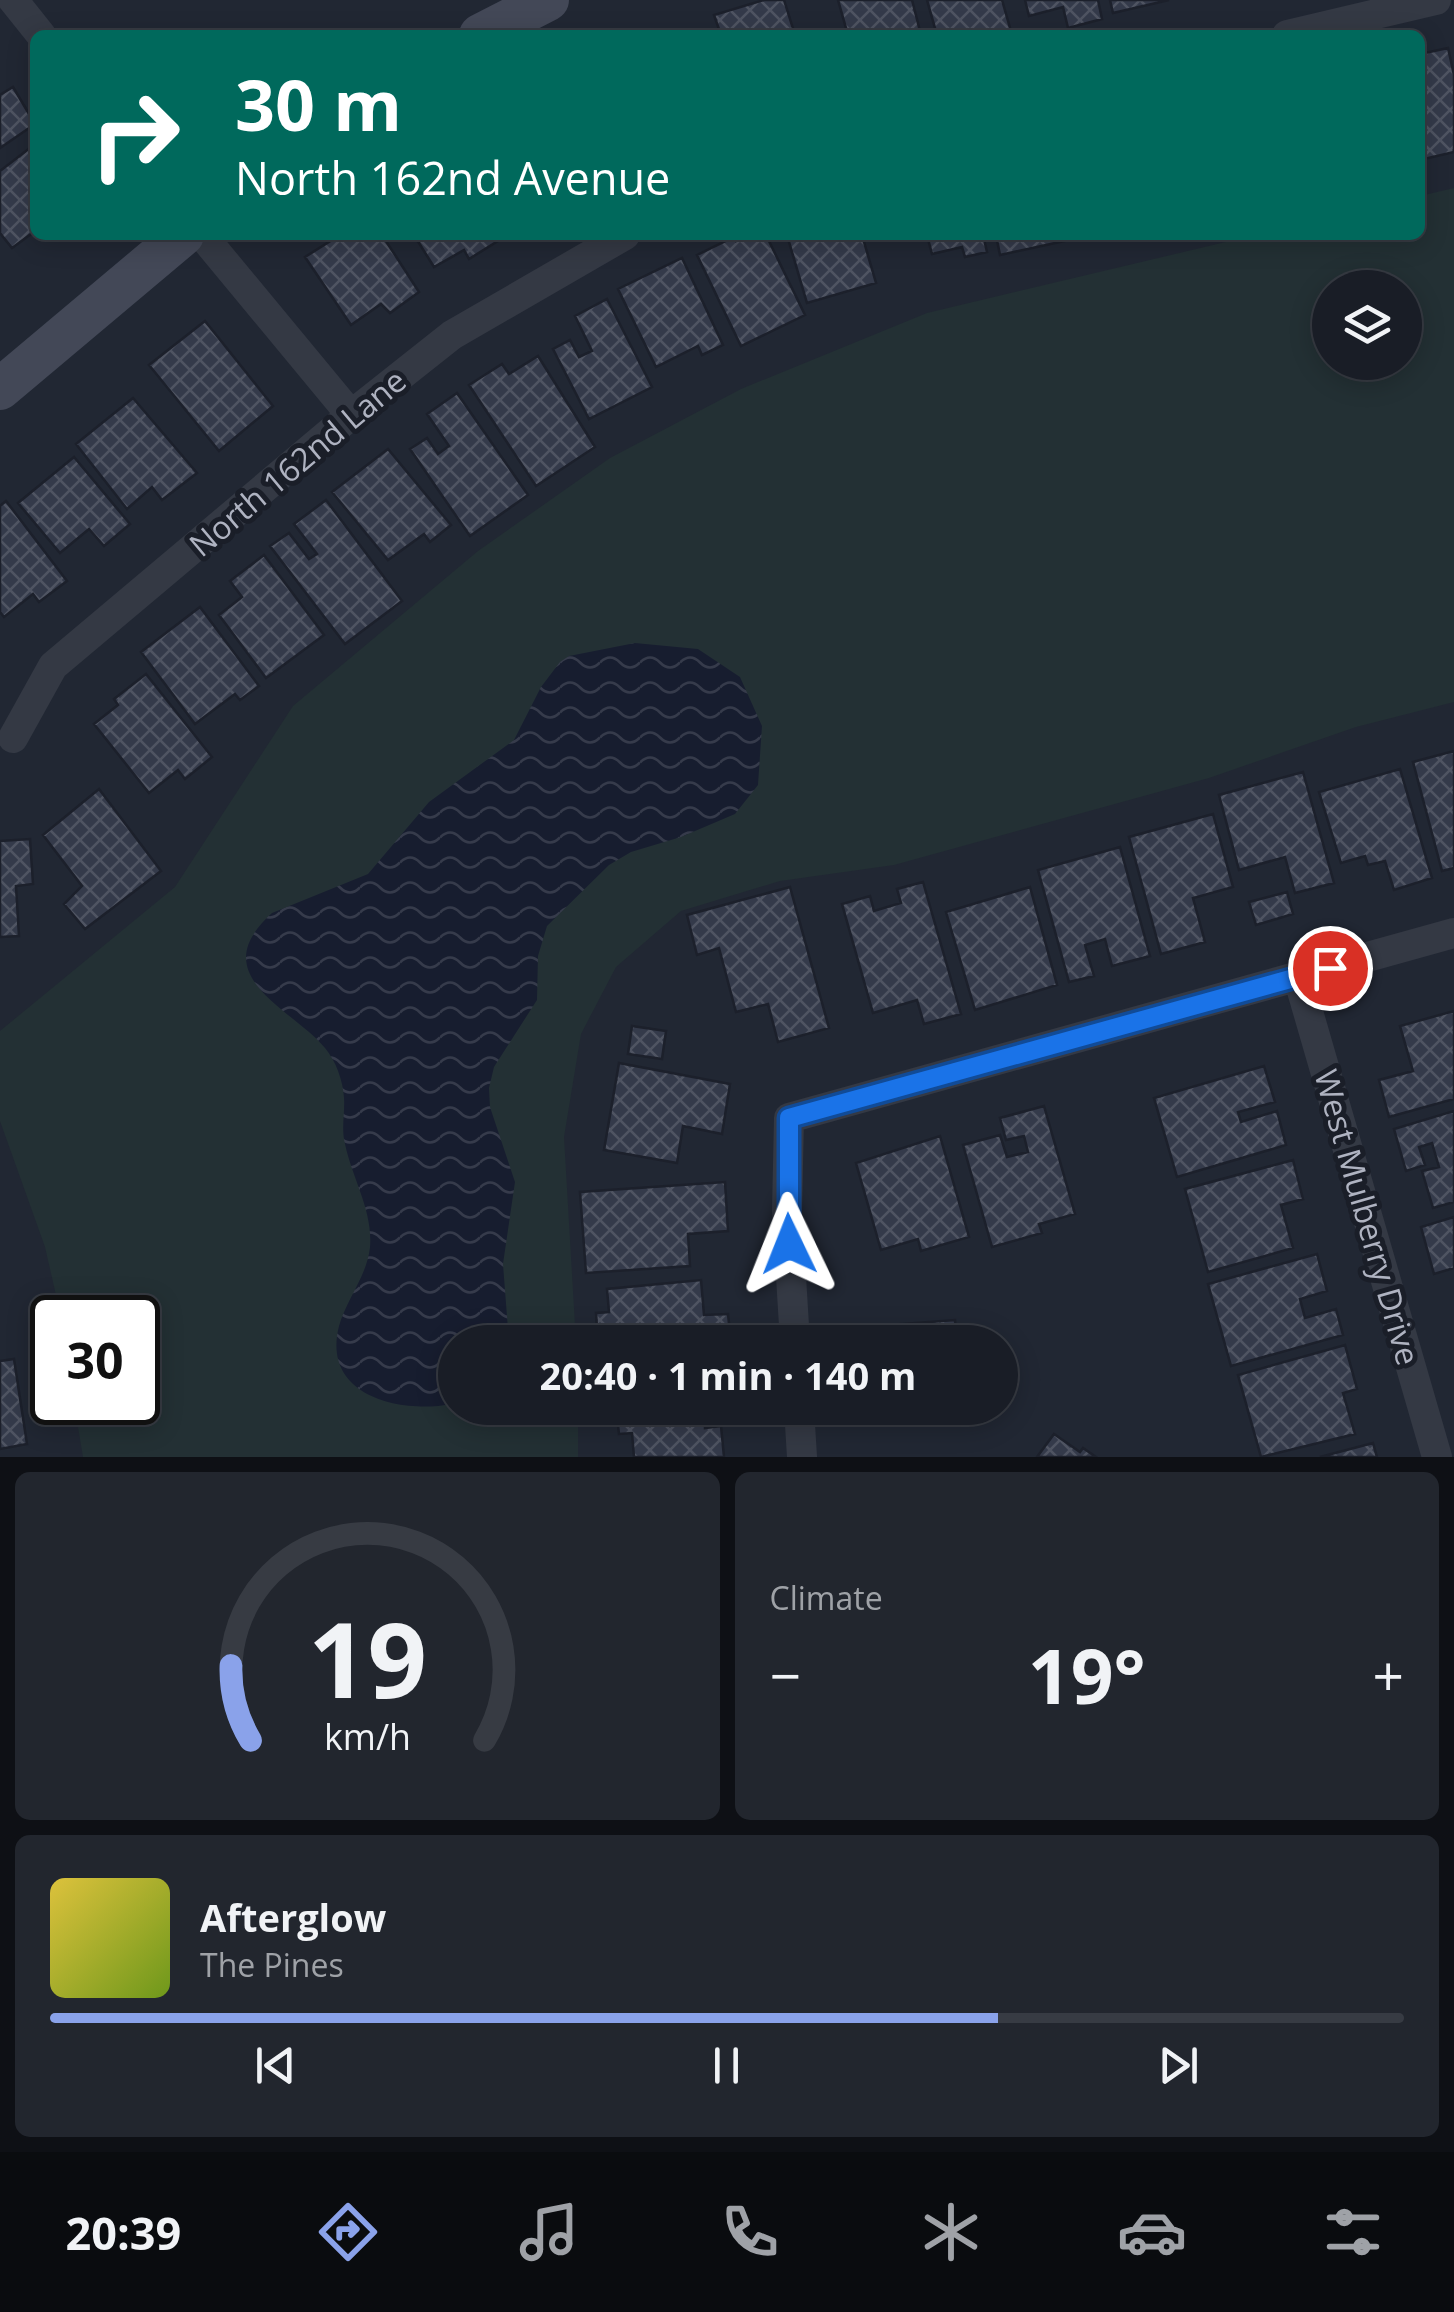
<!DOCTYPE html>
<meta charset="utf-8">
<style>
:root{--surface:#191d26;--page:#22262e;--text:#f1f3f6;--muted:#9fa2a7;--line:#373b43;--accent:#8aa2ea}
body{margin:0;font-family:"Open Sans",sans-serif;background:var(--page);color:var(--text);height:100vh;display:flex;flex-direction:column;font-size:38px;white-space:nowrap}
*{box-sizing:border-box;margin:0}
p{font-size:32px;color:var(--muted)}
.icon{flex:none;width:55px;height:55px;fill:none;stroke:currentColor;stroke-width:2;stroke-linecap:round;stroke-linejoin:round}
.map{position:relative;height:1457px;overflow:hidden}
.panel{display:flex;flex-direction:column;gap:15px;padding:15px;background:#0e1015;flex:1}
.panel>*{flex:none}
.banner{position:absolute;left:30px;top:30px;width:1395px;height:210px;border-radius:15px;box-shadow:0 5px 25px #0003,0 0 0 2px var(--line);background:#00695c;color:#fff;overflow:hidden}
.fabs{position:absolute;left:1312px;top:270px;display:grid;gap:20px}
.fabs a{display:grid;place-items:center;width:110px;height:110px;border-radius:50%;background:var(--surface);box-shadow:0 5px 25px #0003,0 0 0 2px var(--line);font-size:50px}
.speed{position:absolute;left:30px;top:1295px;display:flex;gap:20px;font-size:50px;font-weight:700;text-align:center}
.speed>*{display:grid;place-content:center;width:130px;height:130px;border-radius:50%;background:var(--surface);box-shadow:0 5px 25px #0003,0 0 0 2px var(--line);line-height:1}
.speed .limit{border:5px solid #111;border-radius:15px;background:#fff;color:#111}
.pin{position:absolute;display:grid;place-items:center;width:85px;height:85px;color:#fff;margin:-42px;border:5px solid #fff;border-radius:50%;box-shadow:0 2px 10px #0007}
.me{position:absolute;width:110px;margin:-55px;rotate:358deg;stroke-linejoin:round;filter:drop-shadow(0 0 8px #0008)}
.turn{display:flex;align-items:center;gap:35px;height:210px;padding:0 40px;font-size:45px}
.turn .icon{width:130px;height:130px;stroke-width:2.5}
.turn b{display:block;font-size:70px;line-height:85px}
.big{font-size:75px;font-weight:700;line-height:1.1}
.panel .tile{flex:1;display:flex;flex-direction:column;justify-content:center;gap:15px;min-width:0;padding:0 35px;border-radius:15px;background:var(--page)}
.panel .dial{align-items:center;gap:0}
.dial svg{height:260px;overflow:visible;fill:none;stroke:var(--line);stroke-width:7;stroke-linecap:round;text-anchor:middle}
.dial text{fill:var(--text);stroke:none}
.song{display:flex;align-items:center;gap:30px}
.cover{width:120px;height:120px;border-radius:15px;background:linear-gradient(135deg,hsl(50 70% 55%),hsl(80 70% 35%))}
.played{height:10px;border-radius:5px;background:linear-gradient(90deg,var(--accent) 70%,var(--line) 70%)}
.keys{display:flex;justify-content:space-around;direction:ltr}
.heat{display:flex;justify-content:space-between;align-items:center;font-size:55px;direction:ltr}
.panel .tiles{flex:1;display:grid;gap:15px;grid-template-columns:1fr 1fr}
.tile:last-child{grid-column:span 2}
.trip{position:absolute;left:438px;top:1325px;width:580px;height:100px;border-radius:50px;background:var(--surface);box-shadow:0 5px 25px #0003,0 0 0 2px var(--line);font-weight:700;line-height:100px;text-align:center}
.dock{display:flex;height:160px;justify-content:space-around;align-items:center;background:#0a0c0f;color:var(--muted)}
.dock .icon{width:70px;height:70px}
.dock .selected{color:var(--accent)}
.dock b{font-size:45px;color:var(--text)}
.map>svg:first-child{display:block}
</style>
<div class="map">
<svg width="1454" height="1457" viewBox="0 0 1454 1457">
<defs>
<pattern id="water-waves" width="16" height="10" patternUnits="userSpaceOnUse" patternTransform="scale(2.5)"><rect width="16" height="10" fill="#171d2f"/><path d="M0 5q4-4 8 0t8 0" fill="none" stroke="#363b4b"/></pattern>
<pattern id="building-cross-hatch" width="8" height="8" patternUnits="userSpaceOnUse" patternTransform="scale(2.5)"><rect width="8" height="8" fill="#343a4a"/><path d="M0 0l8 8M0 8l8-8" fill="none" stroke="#4f5462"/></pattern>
</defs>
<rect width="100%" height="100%" fill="#212733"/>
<path fill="#233034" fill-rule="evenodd" d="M1454,188V702L1356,727L1209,778L894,865L780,881L681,911L616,967L581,1034L564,1137L576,1342H455V1408H578V1457H83L74,1403L138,1402V1318L61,1317L45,1247L0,1121V1031L175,887L293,706L478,551L610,458L741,389L927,313L1255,235H1420V196ZM1330,288H1405V362H1330Z"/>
<path fill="url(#water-waves)" d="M635,643L698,649L740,677L762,726L758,785L735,814L681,837L631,852L609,865L547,926L538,956L537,1000L494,1067L489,1088L490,1107L515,1182L503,1264L509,1342H455L452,1404C400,1414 321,1396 339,1326C347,1298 367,1276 370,1247C373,1211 352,1178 345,1144C341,1129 345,1113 344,1098C343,1081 336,1061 325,1048C292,1008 202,976 272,913L368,874L429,802L514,740L541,687L560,662L569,656Z"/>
<path fill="url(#building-cross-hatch)" stroke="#1c202b" stroke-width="2.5" d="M764,0H784L795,35H721L714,15Z
M838,0H912L921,35H848Z
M927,0H1002L1012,35H937Z
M1025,0H1098L1102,19L1068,28L1063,7L1029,16Z
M1110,0H1169L1113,13Z
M1448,48L1454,75V152L1420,160V54Z
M13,87L35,124L0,148V95Z
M35,144V231L12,248L0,233V171Z
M340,235H382L419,292L390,313L381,304L351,325L305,257Z
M414,235H499L501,239L469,259L464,250L434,267Z
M749,235H766L805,315L741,346L697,255L734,237L736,241Z
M787,235H862L876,283L807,303Z
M927,235H983L987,252L965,257L962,247L932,254Z
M996,235H1068L1069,240L1000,255Z
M682,258L723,345L702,355L698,346L656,367L618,289Z
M607,299L652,387L589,419L553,349L570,340L579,357L592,351L575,316Z
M205,321L273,406L219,451L149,365Z
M538,356L595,447L536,486L469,385L502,364L509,374Z
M457,393L528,495L470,536L410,449L427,438L438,454L449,446L427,414Z
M133,398L197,473L162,500L152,487L127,509L76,444Z
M388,449L451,525L430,542L424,534L388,560L332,492Z
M74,457L130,524L104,546L89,529L60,553L18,503Z
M326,500L402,601L345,644L270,546L289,533L309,559L317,554L294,524Z
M6,501L67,581L39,602L33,594L4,617L0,612V506Z
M264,555L324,635L266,678L219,615L242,597L230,581Z
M200,607L259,686L240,700L235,694L195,724L141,652Z
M146,674L212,757L185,779L178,770L149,793L94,724L118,705L114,699Z
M1454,751V868L1442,871L1413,762Z
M1400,769L1432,878L1394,890L1385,861L1368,865L1365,856L1341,863L1319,792Z
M1303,772L1334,883L1295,893L1285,857L1239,870L1219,795Z
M99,789L161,871L85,929L64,904L82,886L43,835Z
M1213,814L1233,887L1193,898L1205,942L1161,954L1129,837Z
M30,839L33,884L16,886L19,936L0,937V841Z
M1120,847L1150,956L1112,966L1105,939L1085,945L1094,976L1069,982L1038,870Z
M923,882L961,1014L924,1024L917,1000L873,1013L842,904L870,896L874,911L901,903L897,889Z
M790,887L829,1028L778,1042L768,1004L736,1012L719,948L697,955L687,915Z
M1030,887L1057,985L975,1010L946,912Z
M1287,892L1293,914L1256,925L1249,902Z
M1454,1011V1099L1389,1117L1379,1080L1413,1071L1400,1026Z
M632,1026L666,1031L662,1059L628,1054Z
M619,1063L730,1084L722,1134L683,1126L677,1163L604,1150Z
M1264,1066L1275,1102L1238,1112L1241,1122L1277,1111L1286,1145L1177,1177L1154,1098Z
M1044,1106L1075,1214L1039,1224L1042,1233L992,1247L963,1145L1000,1135L1007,1157L1028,1152L1024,1136L1006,1140L1000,1118Z
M1454,1111V1202L1433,1208L1422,1171L1439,1167L1432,1143L1419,1147L1425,1165L1406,1171L1394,1129Z
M940,1136L969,1237L921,1251L918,1239L881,1250L856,1163Z
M1293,1160L1303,1199L1281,1205L1293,1248L1208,1272L1185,1189Z
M725,1182L728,1231L688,1234L690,1266L586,1273L580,1192Z
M1454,1217V1268L1434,1274L1421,1227Z
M1317,1254L1327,1291L1300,1299L1305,1318L1336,1309L1343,1335L1231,1366L1208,1284Z
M701,1280L704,1315L728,1314L731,1342H598L596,1313L609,1312L607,1289Z
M955,1320L957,1342H865L864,1327Z
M1345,1345L1357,1389L1343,1393L1355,1434L1261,1457L1238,1375Z
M14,1359L27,1444L0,1449V1361Z
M616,1408H737L738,1418L705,1422V1428L721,1426L724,1457H634L632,1433L619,1434Z
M850,1408H942L851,1415Z
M1054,1434L1080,1452L1083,1448L1096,1457H1037Z
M1373,1443L1377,1457H1320Z"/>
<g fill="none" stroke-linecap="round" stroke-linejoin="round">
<path stroke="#343944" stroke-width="30" d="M13,0L41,35
M1287,35L1436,0
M202,235L351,415
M13,738L53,666L351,415L452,335L625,235
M1298,977L1437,1457
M795,1342L787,1211L789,1118L1454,933
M799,1408L802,1457"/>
<path stroke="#434857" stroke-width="42" d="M480,35L548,0
M0,389L183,235"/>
</g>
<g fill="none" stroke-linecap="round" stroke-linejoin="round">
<defs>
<path id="route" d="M789,1244V1118L1330,968"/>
</defs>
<use href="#route" stroke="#114b97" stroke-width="25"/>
<use href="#route" stroke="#1a73e8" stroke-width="18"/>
</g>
<g text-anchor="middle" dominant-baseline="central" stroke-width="10" stroke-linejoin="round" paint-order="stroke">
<g font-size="32" fill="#afb3c1" stroke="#1a1e28">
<text transform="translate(297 462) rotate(-40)">North 162nd Lane</text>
<text transform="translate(1368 1217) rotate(74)">West Mulberry Drive</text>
</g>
</g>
</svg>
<div class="fabs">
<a><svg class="icon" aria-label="layers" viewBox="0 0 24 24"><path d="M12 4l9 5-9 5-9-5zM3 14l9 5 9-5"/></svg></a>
</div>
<div class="speed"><div class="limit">30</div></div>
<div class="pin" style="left:1330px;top:968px;background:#d93025"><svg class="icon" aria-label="arrive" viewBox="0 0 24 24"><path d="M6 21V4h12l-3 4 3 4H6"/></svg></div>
<svg class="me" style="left:789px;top:1244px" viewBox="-20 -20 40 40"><path d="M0-17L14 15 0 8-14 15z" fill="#1a73e8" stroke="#fff" stroke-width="4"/></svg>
<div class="trip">20:40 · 1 min · 140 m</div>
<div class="banner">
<div class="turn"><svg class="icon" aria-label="right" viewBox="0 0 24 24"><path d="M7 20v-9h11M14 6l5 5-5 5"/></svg><div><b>30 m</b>North 162nd Avenue</div></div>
</div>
</div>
<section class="panel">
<div class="tiles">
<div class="tile dial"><svg viewBox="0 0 100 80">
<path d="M14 69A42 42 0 1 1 86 69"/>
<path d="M14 69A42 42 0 0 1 8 46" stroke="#8aa2ea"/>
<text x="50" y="56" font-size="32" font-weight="700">19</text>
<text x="50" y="72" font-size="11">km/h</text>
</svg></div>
<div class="tile"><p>Climate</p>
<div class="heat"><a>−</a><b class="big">19°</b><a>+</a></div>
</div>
<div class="tile">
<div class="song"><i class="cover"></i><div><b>Afterglow</b><p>The Pines</p></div></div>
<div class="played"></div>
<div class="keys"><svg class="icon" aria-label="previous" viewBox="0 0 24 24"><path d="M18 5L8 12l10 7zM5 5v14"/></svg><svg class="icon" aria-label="pause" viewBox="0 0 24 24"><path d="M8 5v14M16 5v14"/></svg><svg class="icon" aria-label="next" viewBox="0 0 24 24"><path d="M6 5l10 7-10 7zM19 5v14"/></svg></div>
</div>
</div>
</section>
<nav class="dock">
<b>20:39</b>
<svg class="icon selected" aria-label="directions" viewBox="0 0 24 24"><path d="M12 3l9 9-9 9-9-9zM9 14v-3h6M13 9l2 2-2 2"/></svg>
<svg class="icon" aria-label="music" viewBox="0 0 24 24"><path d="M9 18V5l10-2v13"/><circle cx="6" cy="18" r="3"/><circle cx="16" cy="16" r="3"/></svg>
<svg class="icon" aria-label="phone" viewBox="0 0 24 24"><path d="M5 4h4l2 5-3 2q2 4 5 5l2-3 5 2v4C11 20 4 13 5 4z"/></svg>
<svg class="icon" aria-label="climate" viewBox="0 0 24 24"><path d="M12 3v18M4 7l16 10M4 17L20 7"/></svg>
<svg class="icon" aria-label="car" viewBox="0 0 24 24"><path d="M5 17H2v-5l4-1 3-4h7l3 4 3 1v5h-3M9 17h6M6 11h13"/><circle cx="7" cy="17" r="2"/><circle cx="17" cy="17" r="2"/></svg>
<svg class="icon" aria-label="filters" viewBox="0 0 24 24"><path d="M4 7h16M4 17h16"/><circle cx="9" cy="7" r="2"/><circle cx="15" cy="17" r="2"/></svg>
</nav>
